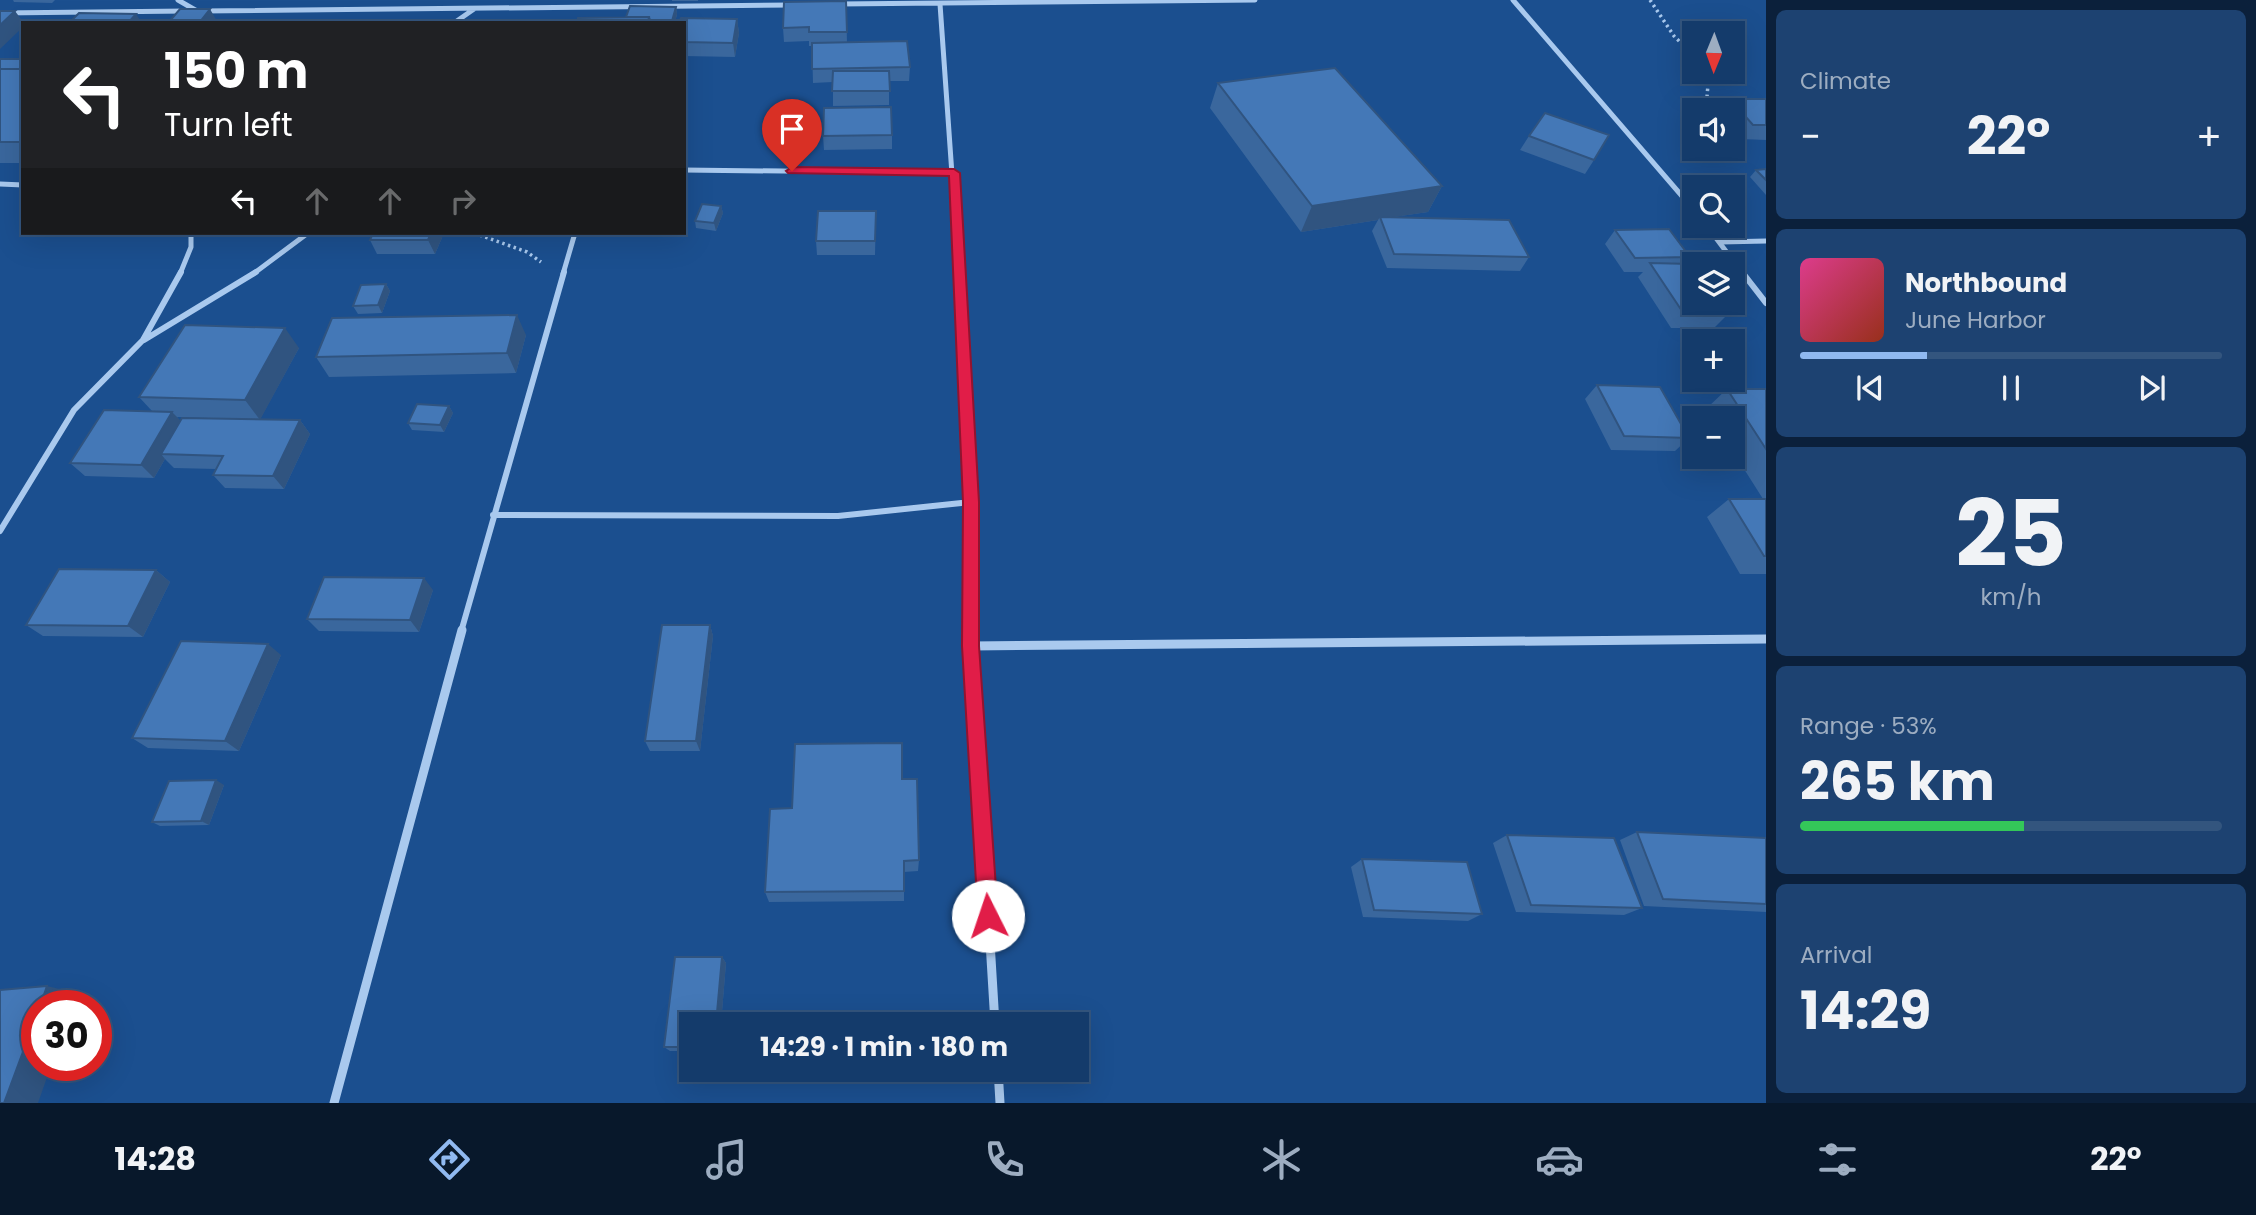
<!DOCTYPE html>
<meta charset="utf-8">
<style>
:root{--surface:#143b6b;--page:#1d4271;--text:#f1f3f6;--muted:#9dadc1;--line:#33557e;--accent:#90b9f0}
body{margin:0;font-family:Poppins,sans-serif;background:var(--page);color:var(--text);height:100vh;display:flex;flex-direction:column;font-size:26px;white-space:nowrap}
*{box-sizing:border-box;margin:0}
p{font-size:23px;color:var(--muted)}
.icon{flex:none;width:38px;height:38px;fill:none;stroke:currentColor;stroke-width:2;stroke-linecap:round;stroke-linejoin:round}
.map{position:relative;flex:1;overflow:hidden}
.side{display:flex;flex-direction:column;gap:10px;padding:10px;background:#0b203b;width:490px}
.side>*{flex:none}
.hud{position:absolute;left:21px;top:21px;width:665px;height:214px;border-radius:0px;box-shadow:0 7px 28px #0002,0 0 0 2px var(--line);background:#202124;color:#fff;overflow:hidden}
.needle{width:46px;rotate:181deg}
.buttons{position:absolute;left:1682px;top:21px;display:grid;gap:14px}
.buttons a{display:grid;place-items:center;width:63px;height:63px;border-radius:0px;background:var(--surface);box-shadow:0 7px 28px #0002,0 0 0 2px var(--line);font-size:35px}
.speed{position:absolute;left:21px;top:990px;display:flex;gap:14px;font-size:35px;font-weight:700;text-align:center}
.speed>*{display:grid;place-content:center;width:91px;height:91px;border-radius:50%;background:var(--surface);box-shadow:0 7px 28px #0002,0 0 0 2px var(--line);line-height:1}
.speed .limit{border:10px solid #d22;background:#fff;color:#111}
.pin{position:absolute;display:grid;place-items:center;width:60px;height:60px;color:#fff;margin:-72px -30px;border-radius:50% 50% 50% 0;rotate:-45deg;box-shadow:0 0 7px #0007}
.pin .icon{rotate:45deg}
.me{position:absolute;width:77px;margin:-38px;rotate:356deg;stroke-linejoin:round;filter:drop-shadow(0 0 5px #0008)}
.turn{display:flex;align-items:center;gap:24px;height:147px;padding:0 28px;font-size:32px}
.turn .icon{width:91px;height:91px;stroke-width:2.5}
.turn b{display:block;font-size:49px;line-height:60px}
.lanes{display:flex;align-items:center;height:66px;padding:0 28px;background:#0003;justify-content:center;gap:35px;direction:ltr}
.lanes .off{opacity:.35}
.big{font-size:52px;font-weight:700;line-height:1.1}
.side .widget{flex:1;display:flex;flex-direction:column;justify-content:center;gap:10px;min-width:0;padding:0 24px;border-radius:10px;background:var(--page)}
.side .dial{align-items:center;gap:0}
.dial b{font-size:91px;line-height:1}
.song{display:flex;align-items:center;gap:21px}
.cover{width:84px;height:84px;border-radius:10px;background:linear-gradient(135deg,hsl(330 70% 55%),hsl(10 70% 35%))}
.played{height:7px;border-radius:4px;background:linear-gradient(90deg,var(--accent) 30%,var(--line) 30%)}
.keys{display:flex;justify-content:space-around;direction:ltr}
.heat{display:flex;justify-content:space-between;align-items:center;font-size:38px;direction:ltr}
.charge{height:10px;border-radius:5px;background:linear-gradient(90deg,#34c759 53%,var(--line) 0)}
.trip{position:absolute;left:679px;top:1012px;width:410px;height:70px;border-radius:0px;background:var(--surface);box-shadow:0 7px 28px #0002,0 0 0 2px var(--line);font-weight:700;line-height:70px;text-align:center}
.dock{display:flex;height:112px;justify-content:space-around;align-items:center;background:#08182b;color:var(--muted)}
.dock .icon{width:49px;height:49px}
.dock .selected{color:var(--accent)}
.dock b{font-size:32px;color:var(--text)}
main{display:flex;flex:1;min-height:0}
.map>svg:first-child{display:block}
</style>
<main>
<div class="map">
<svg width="1766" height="1103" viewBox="0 0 1766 1103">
<rect width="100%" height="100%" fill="#1b4f8f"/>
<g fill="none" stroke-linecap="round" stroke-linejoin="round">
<path stroke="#a9c9ee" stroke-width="3.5" stroke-dasharray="2.5 3.5" stroke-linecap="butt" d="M1650,0L1674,36L1694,56
M1706,109L1709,72
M474,233L527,252L541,262"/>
<path stroke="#a9c9ee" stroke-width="5" d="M178,0L197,11
M1513,0L1694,210
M839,4L1255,0
M940,4L959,274
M202,11L792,5
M0,13L187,11
M454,23L474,9
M684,170L954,173
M0,184L23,185
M1707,226L1743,274
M1721,242L1766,241
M180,274L191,247V233
M253,274L308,233
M563,274L575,233"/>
<path stroke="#a9c9ee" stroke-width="6" d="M959,272L971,502V632
M1742,272L1766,303
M144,340L256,272
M493,515L838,516L971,502
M0,531L74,410L143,340L181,272
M461,632L564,272"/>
<path stroke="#a9c9ee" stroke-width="9" d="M971,630L995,1024
M971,646L1766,639
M998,1069L1000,1103
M334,1103L462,630"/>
</g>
<path fill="#3a679d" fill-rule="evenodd" d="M13,0H55L52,3L14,2Z
M672,0H698V1H672Z
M846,1L847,43L910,67L909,81H889V105L833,106V82L813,83L812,46H809V41L784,42L783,28Z
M676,7L677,14L675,23H577L626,17Z
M737,19L739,33L735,57L684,56V23Z
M0,59H23V163H0Z
M1218,83L1442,186L1428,212L1393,217L1529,257L1520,271L1387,268L1372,231L1378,220L1301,232L1210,108Z
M1730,99H1766V140L1741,139L1732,129V110H1721Z
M892,135V149L824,150L823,136Z
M1529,136L1594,160L1585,174L1520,150Z
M1766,169V195L1750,177L1756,170Z
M721,206L723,213L716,231L696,228L695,221Z
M876,211L875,255H817L816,241Z
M1615,230L1690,257L1685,264L1728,314L1714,328H1671L1638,277L1643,272H1624L1605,244Z
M373,233H444L435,254H377L370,240Z
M386,284L390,291L382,313L358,314L353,306Z
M526,335L516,373L329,377L316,357Z
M299,348L260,419L300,420L310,434L284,489L225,488L213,475L216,469L174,468L165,459L154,478L85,476L70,463L152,411L139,397ZM177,417L240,419L180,421Z
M1597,385L1689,438L1675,451L1611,450L1585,399Z
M1727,389H1766V574H1740L1707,517L1729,499H1763L1732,450V418H1713L1707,408Z
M449,406L453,413L444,432L412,430L408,423Z
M156,570L170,582L143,637L43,636L26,625Z
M433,590L419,632L319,631L307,619Z
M710,625L713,636L700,751H650L645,741Z
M281,655L239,751L148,748L132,738Z
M902,779L919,860L918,871L904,872V901L769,902L765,892L792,808Z
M224,785L209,825L160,826L152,822Z
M1637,832L1766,838V912L1644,906L1620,840Z
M1507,835L1642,908L1624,915L1516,912L1493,843Z
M1362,859L1482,914L1468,921L1363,917L1351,867Z
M722,957L726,963L721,1024H691V1051H670L664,1047Z"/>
<path fill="#305480" d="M676,7L677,14L675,23H672Z
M210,9L218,23H199Z
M15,11L24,23H23V27L0,49V25Z
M136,14L142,23H128Z
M737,19L739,33L735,57L733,43Z
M685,60L687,74L684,86V62Z
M1442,186L1428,212L1381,219L1380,217L1378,220L1301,232L1312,206Z
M721,206L723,213L716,231L714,223Z
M431,233H444L435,254L428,240Z
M386,284L390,291L382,313L378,305Z
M517,315L526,335L516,373L507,353Z
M285,328L299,348L260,420L245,400Z
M449,406L453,413L444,432L440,425Z
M172,412L185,425L161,454L165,459L154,478L141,465Z
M300,420L310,434L284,489L273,476Z
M156,570L170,582L143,637L128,626Z
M424,578L433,590L419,632L410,620Z
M710,625L713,636L700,751L696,741Z
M268,644L281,655L239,751L225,741Z
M216,780L224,785L209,825L201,821Z
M722,957L726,963L721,1024H716Z
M47,986L76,993L72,1006H40Z
M37,1014V1066H51L38,1103H4Z"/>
<path fill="#4478b7" stroke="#305480" stroke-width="2" d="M846,1L847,32H809V27L783,28L784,2Z
M630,6L676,7L672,21L650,20L649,17H626Z
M180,9H210L199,23H168Z
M0,11H15L0,25Z
M79,13L136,14L128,23H69Z
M649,17L648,23H577L578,18Z
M681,18L737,19L733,43L684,42V23H679Z
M907,41L910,67L812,69V43Z
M0,59H23V66L19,69H0Z
M1335,68L1442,186L1312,206L1218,83Z
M0,69H23V140L21,142H0Z
M833,71H889L890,91H832Z
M1730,99H1766V125H1753Z
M891,107L892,135L823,136L824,108Z
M1545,113L1609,135L1594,160L1529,136Z
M1766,169V180L1756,170Z
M702,204L721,206L714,223L695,221Z
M818,211H876L875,241H816Z
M1380,217L1509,220L1529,257L1394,254Z
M1669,229L1690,257L1635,258L1615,230Z
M373,233H431L428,240H370Z
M1650,263L1692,264L1694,266V303H1720L1728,314H1684Z
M386,284L378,305L353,306L361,285Z
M517,315L507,353L316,357L332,318Z
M185,325L285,328L245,400L139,397Z
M1597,385L1660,387L1689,438L1624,436Z
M1727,389H1766V449Z
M417,404L449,406L440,425L408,423Z
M104,410L172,412L141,465L70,463Z
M182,418L300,420L273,476L213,475L223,456L161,454Z
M1729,499H1766V556H1764Z
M59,569L156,570L128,626L26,625Z
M324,577L424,578L410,620L307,619Z
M662,625H710L696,741H645Z
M181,641L268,644L225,741L132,738Z
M902,743V779H917L919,860L904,861V891L765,892L770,809L792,808L795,744Z
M216,780L201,821L152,822L169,781Z
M1637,832L1766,838V904L1663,899Z
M1507,835L1614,838L1642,908L1531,905Z
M1362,859L1467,862L1482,914L1374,910Z
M675,957H722L716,1024H691V1047H664Z
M47,986L40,1006H37V1014L4,1103H0V990Z"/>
<path fill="#e11d48" stroke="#92132f" stroke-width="2" d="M792,167L954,169L960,173L979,502V646L998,916L995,923L988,926L981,923L978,916L962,646L963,502L949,176L788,173L786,171Z"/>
</svg>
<div class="buttons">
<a><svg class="needle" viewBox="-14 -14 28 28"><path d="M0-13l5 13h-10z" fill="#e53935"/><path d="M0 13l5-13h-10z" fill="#9dadc1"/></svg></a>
<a><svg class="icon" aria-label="sound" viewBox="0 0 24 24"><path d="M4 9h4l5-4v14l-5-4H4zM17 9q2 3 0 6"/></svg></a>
<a><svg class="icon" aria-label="search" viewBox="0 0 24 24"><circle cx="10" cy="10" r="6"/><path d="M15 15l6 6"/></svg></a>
<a><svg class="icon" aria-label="layers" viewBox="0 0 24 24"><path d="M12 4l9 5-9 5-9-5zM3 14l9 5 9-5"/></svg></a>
<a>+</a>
<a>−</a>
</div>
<div class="speed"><div class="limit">30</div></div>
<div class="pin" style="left:792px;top:171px;background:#d93025"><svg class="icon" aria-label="arrive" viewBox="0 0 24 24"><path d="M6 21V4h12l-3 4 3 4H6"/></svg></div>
<svg class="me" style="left:988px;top:916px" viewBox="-20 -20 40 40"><circle r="19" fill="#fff"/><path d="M0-13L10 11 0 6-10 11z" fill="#e11d48"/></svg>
<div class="trip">14:29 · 1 min · 180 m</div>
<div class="hud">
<div class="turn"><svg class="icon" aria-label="left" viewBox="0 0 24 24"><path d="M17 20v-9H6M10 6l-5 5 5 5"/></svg><div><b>150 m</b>Turn left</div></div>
<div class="lanes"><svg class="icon" aria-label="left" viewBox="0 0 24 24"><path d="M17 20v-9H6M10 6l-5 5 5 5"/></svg><svg class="icon off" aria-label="ahead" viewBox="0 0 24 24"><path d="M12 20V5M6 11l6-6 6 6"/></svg><svg class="icon off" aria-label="ahead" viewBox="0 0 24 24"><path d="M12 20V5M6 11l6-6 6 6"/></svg><svg class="icon off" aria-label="right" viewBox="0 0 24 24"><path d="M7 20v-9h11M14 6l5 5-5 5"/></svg></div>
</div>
</div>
<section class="side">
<div class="widget"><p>Climate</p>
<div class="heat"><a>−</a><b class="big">22°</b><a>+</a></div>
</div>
<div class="widget">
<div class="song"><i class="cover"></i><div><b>Northbound</b><p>June Harbor</p></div></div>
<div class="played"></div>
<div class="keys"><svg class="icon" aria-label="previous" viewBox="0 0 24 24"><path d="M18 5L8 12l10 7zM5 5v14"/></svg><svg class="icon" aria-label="pause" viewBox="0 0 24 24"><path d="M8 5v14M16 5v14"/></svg><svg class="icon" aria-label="next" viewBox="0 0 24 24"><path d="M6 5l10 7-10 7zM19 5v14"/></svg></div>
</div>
<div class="widget dial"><b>25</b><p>km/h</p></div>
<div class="widget"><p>Range · 53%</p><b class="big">265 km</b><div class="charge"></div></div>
<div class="widget"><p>Arrival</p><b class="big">14:29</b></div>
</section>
</main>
<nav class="dock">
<b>14:28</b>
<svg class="icon selected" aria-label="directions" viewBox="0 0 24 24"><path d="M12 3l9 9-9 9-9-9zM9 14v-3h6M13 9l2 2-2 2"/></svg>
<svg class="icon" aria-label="music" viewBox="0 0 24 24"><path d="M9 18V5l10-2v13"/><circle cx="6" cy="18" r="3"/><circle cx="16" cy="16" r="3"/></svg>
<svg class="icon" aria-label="phone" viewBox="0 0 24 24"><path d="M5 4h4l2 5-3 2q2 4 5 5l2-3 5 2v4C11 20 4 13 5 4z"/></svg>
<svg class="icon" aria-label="climate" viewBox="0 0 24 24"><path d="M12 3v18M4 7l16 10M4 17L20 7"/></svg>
<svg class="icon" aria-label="car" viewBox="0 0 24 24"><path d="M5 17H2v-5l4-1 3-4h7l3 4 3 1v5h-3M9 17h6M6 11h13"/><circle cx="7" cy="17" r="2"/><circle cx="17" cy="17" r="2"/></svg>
<svg class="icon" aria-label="filters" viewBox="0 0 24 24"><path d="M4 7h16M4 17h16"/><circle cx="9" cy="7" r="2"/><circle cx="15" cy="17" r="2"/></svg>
<b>22°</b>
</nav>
